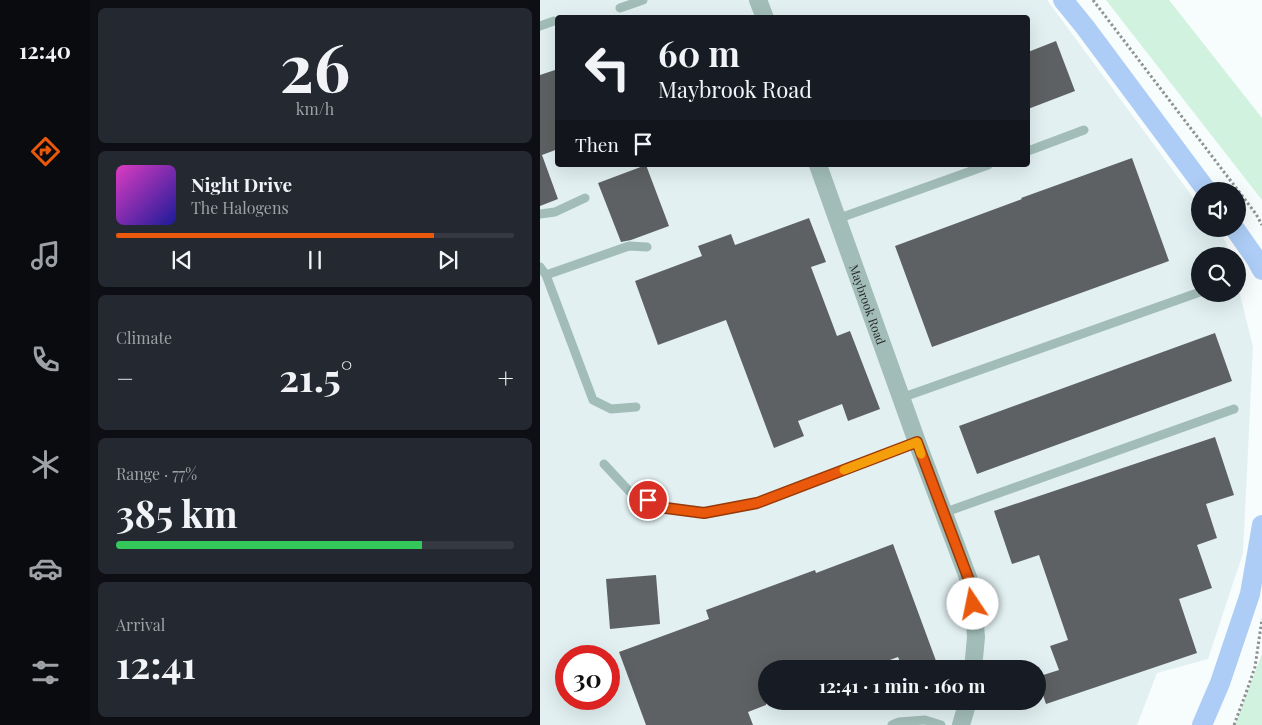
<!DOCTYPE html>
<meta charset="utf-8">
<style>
:root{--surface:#171b24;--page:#242831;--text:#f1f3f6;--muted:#9ea1a6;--line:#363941;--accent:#ea580c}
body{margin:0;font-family:"Playfair Display",serif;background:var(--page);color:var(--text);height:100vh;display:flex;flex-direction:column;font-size:19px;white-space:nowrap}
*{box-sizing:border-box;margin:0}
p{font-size:16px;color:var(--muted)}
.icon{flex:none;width:28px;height:28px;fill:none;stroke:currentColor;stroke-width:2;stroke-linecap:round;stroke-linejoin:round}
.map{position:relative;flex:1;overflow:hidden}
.side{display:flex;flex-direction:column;gap:8px;padding:8px;background:#0d0f14;width:450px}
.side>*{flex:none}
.hud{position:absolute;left:15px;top:15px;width:475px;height:152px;border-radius:5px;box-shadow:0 5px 20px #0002;background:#171b24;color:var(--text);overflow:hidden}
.controls{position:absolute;left:651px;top:182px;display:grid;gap:10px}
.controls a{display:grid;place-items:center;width:55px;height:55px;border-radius:50%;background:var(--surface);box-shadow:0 5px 20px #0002;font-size:25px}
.speed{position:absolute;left:15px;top:645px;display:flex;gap:10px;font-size:25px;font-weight:700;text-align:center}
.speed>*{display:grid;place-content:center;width:65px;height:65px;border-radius:50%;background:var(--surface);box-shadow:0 5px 20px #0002;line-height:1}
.speed .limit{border:8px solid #d22;background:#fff;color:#111}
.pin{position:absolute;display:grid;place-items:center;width:42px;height:42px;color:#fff;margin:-21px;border:2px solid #fff;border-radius:50%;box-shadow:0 1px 5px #0007}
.me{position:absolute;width:55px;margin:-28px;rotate:349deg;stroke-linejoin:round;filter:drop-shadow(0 0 4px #0008)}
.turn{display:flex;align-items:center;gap:18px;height:105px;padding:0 20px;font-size:22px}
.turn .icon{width:65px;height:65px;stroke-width:2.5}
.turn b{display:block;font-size:35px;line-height:42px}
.then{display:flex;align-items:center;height:48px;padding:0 20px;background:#0003;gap:10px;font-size:19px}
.big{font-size:38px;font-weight:700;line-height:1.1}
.side .widget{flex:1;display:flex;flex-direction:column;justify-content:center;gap:8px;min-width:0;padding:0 18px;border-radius:8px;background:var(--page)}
.side .dial{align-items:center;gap:0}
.dial b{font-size:65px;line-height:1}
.song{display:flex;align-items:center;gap:15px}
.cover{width:60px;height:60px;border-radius:8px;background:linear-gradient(135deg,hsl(310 70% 55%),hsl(240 70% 35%))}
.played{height:5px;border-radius:2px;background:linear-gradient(90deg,var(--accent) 80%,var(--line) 80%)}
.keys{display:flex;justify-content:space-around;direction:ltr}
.heat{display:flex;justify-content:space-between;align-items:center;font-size:28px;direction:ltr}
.charge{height:8px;border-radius:4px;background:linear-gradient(90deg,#34c759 77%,var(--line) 0)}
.trip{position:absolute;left:218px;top:660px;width:288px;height:50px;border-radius:25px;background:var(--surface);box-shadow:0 5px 20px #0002;font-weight:700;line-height:50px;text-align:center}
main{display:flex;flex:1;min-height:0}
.menu{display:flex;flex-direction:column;width:90px;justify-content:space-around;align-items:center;background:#090b0e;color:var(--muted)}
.menu .icon{width:35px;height:35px}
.menu .on{color:var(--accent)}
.menu b{font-size:22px;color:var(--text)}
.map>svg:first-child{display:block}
</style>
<main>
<nav class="menu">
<b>12:40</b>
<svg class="icon on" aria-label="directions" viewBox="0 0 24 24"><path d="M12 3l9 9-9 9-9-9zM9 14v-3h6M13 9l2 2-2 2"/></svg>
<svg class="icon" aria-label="music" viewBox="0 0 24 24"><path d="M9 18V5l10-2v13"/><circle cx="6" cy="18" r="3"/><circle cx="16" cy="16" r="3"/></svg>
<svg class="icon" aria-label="phone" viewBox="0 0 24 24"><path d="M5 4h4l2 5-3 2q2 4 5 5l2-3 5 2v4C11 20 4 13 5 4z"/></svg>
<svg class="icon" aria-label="climate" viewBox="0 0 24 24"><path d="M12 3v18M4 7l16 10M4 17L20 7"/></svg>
<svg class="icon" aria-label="car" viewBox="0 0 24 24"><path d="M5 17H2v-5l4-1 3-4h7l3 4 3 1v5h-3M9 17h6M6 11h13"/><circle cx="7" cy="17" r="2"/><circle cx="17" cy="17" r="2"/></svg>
<svg class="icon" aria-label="filters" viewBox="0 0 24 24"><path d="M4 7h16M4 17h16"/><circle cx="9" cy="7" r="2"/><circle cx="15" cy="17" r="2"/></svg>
</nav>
<section class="side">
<div class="widget dial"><b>26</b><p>km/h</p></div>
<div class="widget">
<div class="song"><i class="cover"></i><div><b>Night Drive</b><p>The Halogens</p></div></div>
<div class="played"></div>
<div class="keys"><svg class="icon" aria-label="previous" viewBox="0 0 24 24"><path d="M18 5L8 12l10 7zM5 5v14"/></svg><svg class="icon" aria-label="pause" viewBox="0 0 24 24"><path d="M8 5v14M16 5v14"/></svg><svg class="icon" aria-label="next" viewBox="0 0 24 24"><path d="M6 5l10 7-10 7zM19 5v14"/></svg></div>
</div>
<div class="widget"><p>Climate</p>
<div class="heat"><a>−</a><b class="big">21.5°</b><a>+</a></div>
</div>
<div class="widget"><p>Range · 77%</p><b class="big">385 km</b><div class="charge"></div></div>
<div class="widget"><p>Arrival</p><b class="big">12:41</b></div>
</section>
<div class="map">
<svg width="722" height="725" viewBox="0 0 722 725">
<rect width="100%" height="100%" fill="#f7fcfc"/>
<path fill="#e2f0f2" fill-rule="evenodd" d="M0,0H507L660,207V229H676L686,242L690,256H660V294H698V286L713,347L703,553L668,659L617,673L597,725H0ZM18,18H488V165H18ZM26,656H69V699H26ZM226,669H496V701H226Z"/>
<path fill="#d1f2df" d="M566,0H629L722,118V200Z
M722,654V725H695Z"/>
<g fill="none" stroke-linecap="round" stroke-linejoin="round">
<path stroke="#adcdf6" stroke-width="20" d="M523,0L545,27L667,191
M695,229L716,259L722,270
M662,725L680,683L710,594L722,525"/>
</g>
<path fill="#5e6163" d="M516,41L535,91L488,109V52Z
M18,69V149L2,155L18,199L0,206V75Z
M592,158L629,261L392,347L355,246L482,199L481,198Z
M106,165L129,226L91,240L81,242L58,183Z
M269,218L286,262L271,267L297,336L310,331L340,409L308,421L302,404L258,421L264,436L234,448L186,320L118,345L95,281L162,256L158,246L191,234L195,245Z
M675,333L692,381L437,474L419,426Z
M675,437L694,495L666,504L677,538L657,545L672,588L639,599L657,653L506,704L497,677L519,670L510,646L528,640L499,555L472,564L454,511Z
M353,544L399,669H363L358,657L325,669H226V705L208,712L213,725H106L79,652L169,619L166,610L275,570L276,573Z
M116,575L120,624L70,629L66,579Z"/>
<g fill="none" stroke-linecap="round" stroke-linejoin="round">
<path stroke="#8f9293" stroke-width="3" stroke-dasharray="2.5 2.5" stroke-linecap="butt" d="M553,0L716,214L722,225
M694,725L706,693L715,667L722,619"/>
<path stroke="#a2bdb8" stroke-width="9" d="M80,8L103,0
M0,26L14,21
M488,151L544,130
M0,214L15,212L45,198
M297,219L448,165
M0,267L6,275L53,400L71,409L96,407
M6,275L89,246L107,247
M361,398L660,292
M64,464L90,492L126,508L164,513L217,503L377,442
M403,513L694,409
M352,725L359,722L385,720L401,725"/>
<g stroke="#a2bdb8" stroke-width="18">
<path d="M218,0L225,18"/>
<path id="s1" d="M278,165L377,442L432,588L436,637L433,669"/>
<path d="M421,725L428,701"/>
</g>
</g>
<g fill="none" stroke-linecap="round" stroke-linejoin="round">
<defs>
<path id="route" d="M108,500L126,508L164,513L217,503L377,442L432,588L433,604"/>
</defs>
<use href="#route" stroke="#983908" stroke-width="12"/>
<use href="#route" stroke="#ea580c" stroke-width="9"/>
<path stroke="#f59e0b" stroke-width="9" d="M304,470L377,442L381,454"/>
</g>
<g text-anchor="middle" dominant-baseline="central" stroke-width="5" stroke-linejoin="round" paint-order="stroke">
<g font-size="12" fill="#242526" stroke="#fff">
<text stroke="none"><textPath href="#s1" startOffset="148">Maybrook Road</textPath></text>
</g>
</g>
</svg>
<div class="controls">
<a><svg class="icon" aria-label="sound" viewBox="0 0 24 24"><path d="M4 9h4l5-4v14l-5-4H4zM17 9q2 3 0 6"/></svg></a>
<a><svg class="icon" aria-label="search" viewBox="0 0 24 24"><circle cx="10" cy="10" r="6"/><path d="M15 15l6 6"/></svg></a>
</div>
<div class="speed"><div class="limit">30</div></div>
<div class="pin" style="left:108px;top:500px;background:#d93025"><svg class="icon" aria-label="arrive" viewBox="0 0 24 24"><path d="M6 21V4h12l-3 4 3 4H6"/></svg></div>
<svg class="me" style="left:433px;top:604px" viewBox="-20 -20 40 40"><circle r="19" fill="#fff"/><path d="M0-13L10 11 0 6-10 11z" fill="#ea580c"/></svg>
<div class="trip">12:41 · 1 min · 160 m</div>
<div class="hud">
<div class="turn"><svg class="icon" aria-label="left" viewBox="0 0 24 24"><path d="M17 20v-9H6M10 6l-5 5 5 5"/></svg><div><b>60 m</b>Maybrook Road</div></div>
<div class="then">Then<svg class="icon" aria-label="arrive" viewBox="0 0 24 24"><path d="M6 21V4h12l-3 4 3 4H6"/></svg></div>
</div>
</div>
</main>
